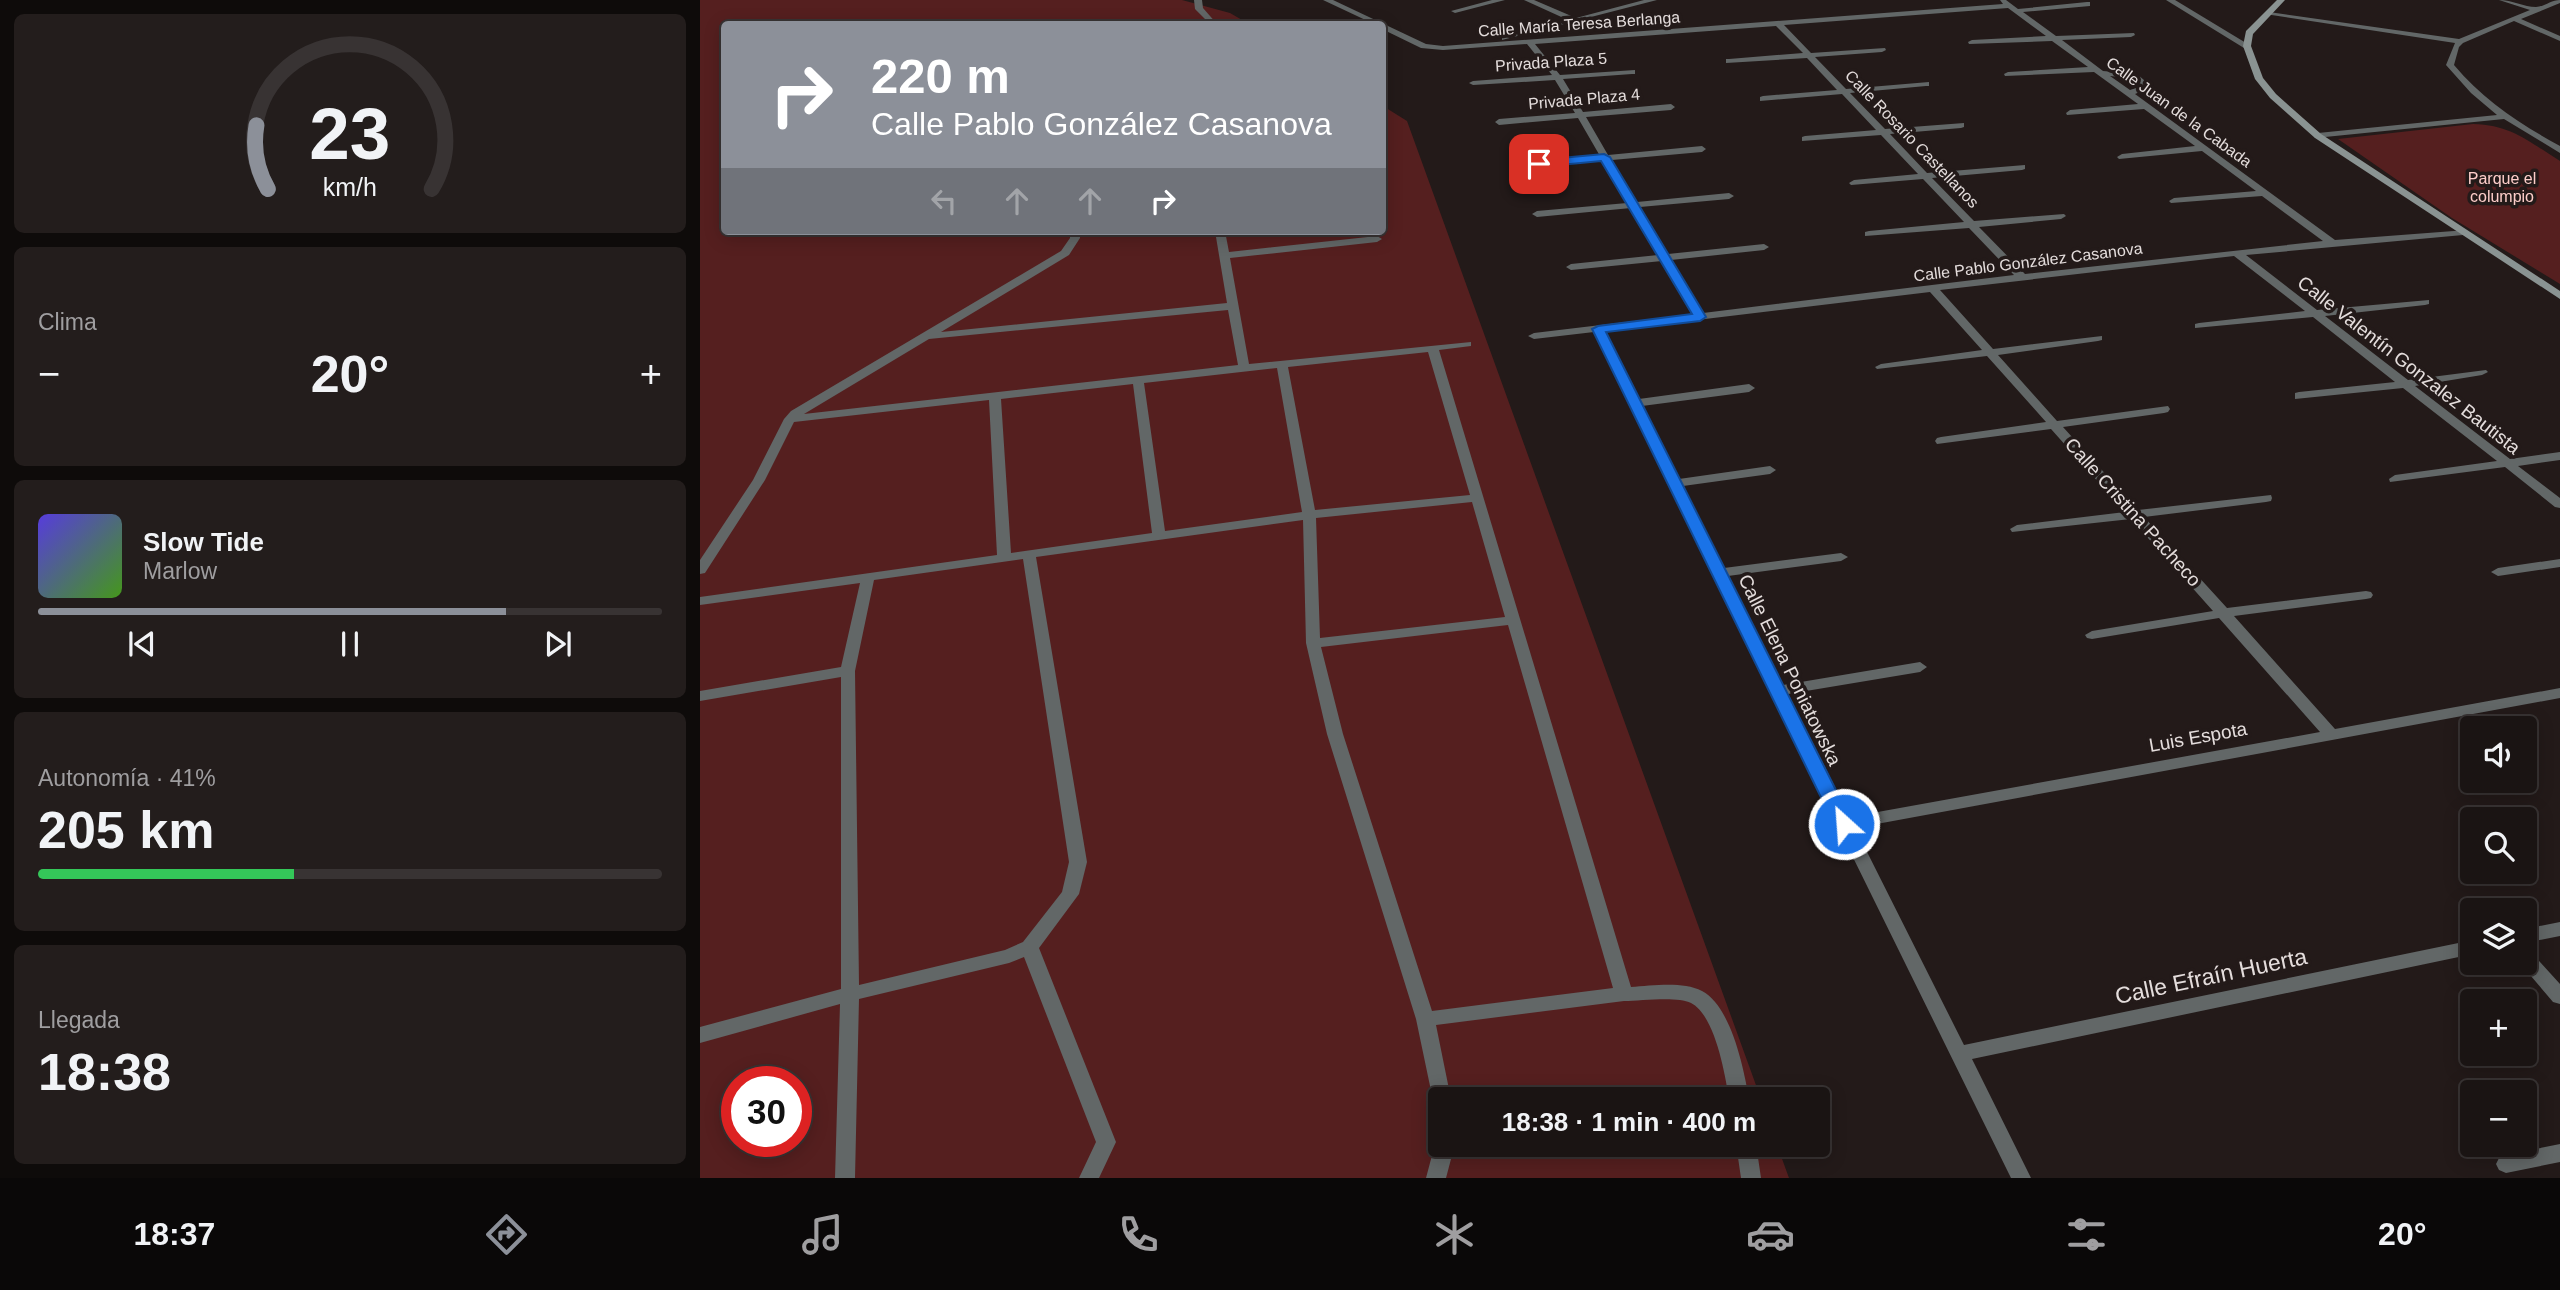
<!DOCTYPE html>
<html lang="es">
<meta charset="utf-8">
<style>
:root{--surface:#1a1413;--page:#231d1c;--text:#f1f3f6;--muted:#9f9ea0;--line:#383333;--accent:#8c9099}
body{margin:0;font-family:Arial,sans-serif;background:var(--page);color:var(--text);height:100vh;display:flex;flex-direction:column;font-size:26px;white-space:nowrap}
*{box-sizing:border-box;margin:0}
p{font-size:23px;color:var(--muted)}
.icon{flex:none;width:38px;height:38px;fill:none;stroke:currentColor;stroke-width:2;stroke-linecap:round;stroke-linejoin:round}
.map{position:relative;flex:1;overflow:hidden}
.panel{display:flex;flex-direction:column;gap:14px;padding:14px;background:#0e0b0a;width:700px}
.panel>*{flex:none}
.guide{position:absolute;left:21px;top:21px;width:665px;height:214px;border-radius:7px;box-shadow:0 4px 18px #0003,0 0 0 2px var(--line);background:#8c9099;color:#fff;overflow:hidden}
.fabs{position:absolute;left:1760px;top:716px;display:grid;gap:14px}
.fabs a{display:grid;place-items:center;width:77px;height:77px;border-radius:7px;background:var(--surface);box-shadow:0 4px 18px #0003,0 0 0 2px var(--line);font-size:35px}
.speed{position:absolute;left:21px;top:1066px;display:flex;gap:14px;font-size:35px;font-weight:700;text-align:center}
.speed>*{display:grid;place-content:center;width:91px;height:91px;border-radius:50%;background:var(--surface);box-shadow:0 4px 18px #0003,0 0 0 2px var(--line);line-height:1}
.speed .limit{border:10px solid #d22;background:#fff;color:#111}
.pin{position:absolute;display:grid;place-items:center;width:60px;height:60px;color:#fff;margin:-30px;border-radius:14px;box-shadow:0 4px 10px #0006}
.me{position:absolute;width:77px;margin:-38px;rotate:334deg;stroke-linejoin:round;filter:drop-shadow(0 0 5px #0008)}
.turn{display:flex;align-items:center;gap:24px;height:147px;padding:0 35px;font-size:32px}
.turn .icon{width:91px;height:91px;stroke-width:2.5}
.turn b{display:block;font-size:49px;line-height:60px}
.lanes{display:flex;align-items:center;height:66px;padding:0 35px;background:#0003;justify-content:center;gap:35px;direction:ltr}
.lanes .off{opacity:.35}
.big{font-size:52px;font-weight:800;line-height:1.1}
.panel .card{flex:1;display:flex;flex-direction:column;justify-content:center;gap:10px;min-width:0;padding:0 24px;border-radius:10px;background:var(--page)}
.panel .dial{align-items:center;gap:0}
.dial svg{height:182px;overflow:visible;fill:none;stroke:var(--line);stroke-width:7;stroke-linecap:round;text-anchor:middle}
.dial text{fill:var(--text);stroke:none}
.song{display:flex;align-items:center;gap:21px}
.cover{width:84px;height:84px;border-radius:10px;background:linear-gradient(135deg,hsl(250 70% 55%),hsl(100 70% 35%))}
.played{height:7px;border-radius:4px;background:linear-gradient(90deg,var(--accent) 75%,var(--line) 75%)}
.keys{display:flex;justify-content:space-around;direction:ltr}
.heat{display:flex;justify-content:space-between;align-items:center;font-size:38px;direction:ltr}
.charge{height:10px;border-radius:5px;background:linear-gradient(90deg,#34c759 41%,var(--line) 0)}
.trip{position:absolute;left:728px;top:1087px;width:402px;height:70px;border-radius:7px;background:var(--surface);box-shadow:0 4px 18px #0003,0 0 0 2px var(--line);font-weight:800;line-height:70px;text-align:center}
.tabs{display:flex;height:112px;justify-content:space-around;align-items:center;background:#0a0808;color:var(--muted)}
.tabs .icon{width:49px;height:49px}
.tabs .selected{color:var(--accent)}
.tabs b{font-size:32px;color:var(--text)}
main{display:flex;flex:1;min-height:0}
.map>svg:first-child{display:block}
</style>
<main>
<section class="panel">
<div class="card dial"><svg viewBox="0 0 100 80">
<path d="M14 69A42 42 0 1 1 86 69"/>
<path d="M14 69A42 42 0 0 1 9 41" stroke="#8c9099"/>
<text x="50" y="56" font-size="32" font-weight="700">23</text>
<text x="50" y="72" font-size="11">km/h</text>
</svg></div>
<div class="card"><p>Clima</p>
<div class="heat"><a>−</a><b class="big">20°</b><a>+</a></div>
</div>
<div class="card">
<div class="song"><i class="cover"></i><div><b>Slow Tide</b><p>Marlow</p></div></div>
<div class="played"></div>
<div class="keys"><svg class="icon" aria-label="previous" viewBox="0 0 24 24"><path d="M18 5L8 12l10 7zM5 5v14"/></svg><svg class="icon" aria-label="pause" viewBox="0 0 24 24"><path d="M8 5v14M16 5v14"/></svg><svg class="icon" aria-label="next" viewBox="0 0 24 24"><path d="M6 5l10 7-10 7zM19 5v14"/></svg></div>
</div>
<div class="card"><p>Autonomía · 41%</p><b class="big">205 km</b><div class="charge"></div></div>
<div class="card"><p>Llegada</p><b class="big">18:38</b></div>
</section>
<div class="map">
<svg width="1860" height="1178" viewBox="0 0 1860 1178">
<rect width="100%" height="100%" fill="#231a19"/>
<path fill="#551f1f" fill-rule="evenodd" d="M0,0H482L530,13L549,24H24V231H682L683,106L707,121L1061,1099H740V1144L1077,1145L1089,1178H0ZM37,1082H96V1141H37Z
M1773,124C1812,125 1829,142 1860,161V284L1752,218L1638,139Z"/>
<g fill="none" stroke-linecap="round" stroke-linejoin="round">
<path fill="#626767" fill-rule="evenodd" d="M494,0H502L503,8L517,24H510L495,9Z
M623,0H633L726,44L743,46L1303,4L1300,0H1306L1318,9L1387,2H1390V6L1323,12L1356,36L1434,33L1435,35L1431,37L1362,40L1403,71L1437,74L1452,87L1435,94L1635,240L1767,230V234L1763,235L1546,255L1617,310L1729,300V304L1725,305L1625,316L1708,380L1786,370L1788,372L1782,375L1715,386L1810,459L1860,452V460L1818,466L1860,498V508L1855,507L1805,467L1690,482L1689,479L1695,475L1797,461L1703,388L1595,399V393L1599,392L1695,382L1613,317L1495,328V324L1499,323L1605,311L1534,256L1240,290L1293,349L1402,336V340L1398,341L1298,355L1357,421L1468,406L1470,409L1468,412L1464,413L1363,427L1438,510L1571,495L1572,498L1571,501L1566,502L1444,517L1527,608L1666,591L1671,592L1673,595L1671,598L1666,599L1534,616L1635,729L1860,688V698L1155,828L1264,1045L1773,940V954L1272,1059L1331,1178H1311L894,332L834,339L828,336L834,333L993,314L962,261L871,270L866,267L871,264L958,255L931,208L837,217L832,214L837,211L927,203L903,161L817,169L812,166L817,163L900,156L878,118L799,125L795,122L799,119L875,113L855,80L773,85L769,83L773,81L852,75L827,44L743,50L721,48L682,29V24H674ZM1308,8L1346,36L1272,40L1268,42L1269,44L1352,41L1388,67L1308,72L1304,74L1305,76L1394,72L1438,104L1370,110L1366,113L1367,115L1444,109L1495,146L1422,154L1417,157L1419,159L1502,151L1556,191L1474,198L1469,201L1471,203L1562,196L1623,241L1325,274L1279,227L1361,219L1366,216L1364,214L1274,221L1232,178L1322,170L1325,169V165L1227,173L1190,134L1261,128L1264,127V123L1185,129L1150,93L1226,86H1229V82L1146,89L1115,57L1182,52L1186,50L1185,48L1111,53L1084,25ZM1076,26L1103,53L1029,59H1026V63L1107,58L1137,90L1063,96L1060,97V101L1142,94L1176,130L1105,136L1102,137V141L1181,135L1218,174L1154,180L1149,183L1151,185L1223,179L1264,222L1169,231L1165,232V236L1269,228L1314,275L1003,313L971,260L1064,250L1069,247L1064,244L968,254L940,207L1029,199L1034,196L1029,193L937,202L912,160L1002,152L1006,149L1002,146L908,155L886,117L971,110L975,107L971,104L883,112L863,79L932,74H935V70L860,75L835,44ZM1410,76L1432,78L1442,86L1430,90ZM1230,292L1282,350L1181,364L1175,367L1177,369L1287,356L1346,422L1241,437L1237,438L1235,441L1237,444L1351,429L1425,512L1317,525L1310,529L1312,532L1431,519L1513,611L1392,631L1385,635L1387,638L1392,639L1519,618L1620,732L1150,817L1088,694L1220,672L1227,667L1220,662L1083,685L1028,576L1141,561L1148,557L1141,553L1024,568L983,486L1070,474L1076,470L1070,466L979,479L942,406L1049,392L1055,388L1049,384L939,399L905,331Z
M792,0H805L755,13L751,11Z
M824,0H834L876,18L944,0H957L802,40V36L868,20Z
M1466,0H1475L1551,46L1544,48Z
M1799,0C1812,0 1824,7 1836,7C1844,7 1851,0 1860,0V3L1821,19L1860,36V41L1814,21L1763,43L1759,47L1754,65C1783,100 1820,124 1860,146V153L1804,119L1615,138L1614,136L1618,133L1797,115L1771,93L1746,65L1755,43L1565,14L1569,12L1759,39L1830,10Z
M370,231H380V238L369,255L241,332L527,303L515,231H525L529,252L677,236L682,239L677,242L530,258L549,364L771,342V346L739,350L931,987C952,986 982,981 1002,991C1031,1006 1044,1069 1049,1099H1029C1025,1074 1015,1015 991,1003C977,996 941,1001 924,1001L736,1025L751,1099H740V1107L734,1105L716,1019L627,734L606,643L603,520L336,557L387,862L379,894L339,948L416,1142L399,1178H379L396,1142L324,957L309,963L159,999L155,1178H135L140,1004L0,1043V1027L141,989V677L0,701V691L141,667L160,583L0,605V597L297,555L289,400L94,422L65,480L5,573L0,574V560L53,480L84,419L91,411L361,251L370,238ZM528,310L538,365L104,414L229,339ZM728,352L770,495L615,510L588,367ZM577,368L602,512L465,531L444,383ZM433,384L452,533L311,553L301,399ZM772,502L805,617L620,638L616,518ZM323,559L369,862L362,892L323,942L305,950L159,985L155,671L174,580ZM808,625L913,988L732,1011L643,734L621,647Z
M1860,559V567L1798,576L1791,572L1798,568Z
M1860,922V936L1825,943V929Z
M1825,950L1831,952L1860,984V1004L1853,1002L1819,962H1825Z
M740,1137V1144H755L746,1178H726L735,1144Z
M1036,1144H1056L1061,1178H1041Z
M1860,1144V1162L1806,1173L1799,1170L1796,1164L1799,1158L1806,1155Z"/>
<path fill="#8a9392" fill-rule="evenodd" d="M1577,0H1585L1553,34L1551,46L1563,78L1576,94L1621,134L1860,291V299L1615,138L1570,98L1555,79L1543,46L1546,31Z"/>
</g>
<path fill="#1a73e8" stroke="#114b97" stroke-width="2" d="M904,154L910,157L1006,317L1000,321L906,332L1153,824L1150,829H1137L1134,824L892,329L898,326L992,314L901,161L839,167L834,164L839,160Z"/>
<g text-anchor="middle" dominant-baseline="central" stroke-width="7" stroke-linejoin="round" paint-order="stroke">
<g font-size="16" fill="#e4dddc" stroke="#231a19">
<text transform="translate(879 24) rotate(-4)">Calle María Teresa Berlanga</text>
<text transform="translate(851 62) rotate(-4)">Privada Plaza 5</text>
<text transform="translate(884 99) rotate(-5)">Privada Plaza 4</text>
<text transform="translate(1479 112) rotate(36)">Calle Juan de la Cabada</text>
<text transform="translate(1212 139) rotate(46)">Calle Rosario Castellanos</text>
<text transform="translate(1328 262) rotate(-7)">Calle Pablo González Casanova</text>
</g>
<g font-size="16" fill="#fccdc9" stroke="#231a19">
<text x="1802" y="178">Parque el<tspan x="1802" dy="18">columpio</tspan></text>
</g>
<g font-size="19" fill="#e4dddc" stroke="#231a19">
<text transform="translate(1709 365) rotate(38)">Calle Valentín Gonzalez Bautista</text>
<text transform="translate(1433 512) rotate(48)">Calle Cristina Pacheco</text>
<text transform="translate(1090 670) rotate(64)">Calle Elena Poniatowska</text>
<text transform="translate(1498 737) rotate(-10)">Luis Espota</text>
</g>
<g font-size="23" fill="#e4dddc" stroke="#231a19">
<text transform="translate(1511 976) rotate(-12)">Calle Efraín Huerta</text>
</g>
</g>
</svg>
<div class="fabs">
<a><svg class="icon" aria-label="sound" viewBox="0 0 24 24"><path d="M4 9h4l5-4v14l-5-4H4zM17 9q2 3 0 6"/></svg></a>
<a><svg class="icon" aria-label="search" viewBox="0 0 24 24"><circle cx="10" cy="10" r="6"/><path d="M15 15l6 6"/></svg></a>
<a><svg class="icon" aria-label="layers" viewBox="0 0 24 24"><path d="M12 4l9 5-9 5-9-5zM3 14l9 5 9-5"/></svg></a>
<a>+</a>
<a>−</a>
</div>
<div class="speed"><div class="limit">30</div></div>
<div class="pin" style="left:839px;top:164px;background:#d93025"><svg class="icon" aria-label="arrive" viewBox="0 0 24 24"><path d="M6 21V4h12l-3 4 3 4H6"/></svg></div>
<svg class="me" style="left:1144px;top:824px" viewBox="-20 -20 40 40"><circle r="17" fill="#1a73e8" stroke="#fff" stroke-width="3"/><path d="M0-11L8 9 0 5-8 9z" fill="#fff"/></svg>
<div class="trip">18:38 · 1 min · 400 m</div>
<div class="guide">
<div class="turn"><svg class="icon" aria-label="right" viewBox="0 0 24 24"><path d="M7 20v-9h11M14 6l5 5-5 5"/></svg><div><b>220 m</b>Calle Pablo González Casanova</div></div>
<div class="lanes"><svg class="icon off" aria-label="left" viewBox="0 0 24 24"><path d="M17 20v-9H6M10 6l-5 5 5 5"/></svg><svg class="icon off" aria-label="ahead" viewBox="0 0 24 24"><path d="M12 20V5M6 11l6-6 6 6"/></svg><svg class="icon off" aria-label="ahead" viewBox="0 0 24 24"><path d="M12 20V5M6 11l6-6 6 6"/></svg><svg class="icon" aria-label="right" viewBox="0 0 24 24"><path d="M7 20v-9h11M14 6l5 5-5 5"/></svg></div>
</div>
</div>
</main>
<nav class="tabs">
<b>18:37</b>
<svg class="icon selected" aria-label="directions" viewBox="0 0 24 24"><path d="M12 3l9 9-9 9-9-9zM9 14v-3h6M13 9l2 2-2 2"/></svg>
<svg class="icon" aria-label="music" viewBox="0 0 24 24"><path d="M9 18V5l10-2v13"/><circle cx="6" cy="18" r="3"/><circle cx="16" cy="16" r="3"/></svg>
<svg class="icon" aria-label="phone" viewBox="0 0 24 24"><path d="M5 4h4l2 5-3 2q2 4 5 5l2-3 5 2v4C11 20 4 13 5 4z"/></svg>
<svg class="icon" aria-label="climate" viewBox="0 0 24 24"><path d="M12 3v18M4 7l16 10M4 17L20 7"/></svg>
<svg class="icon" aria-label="car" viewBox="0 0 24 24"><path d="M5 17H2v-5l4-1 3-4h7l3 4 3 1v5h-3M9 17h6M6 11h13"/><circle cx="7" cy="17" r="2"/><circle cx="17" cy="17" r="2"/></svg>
<svg class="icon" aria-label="filters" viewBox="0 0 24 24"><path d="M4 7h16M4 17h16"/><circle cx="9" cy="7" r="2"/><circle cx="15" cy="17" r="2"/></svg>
<b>20°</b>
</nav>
